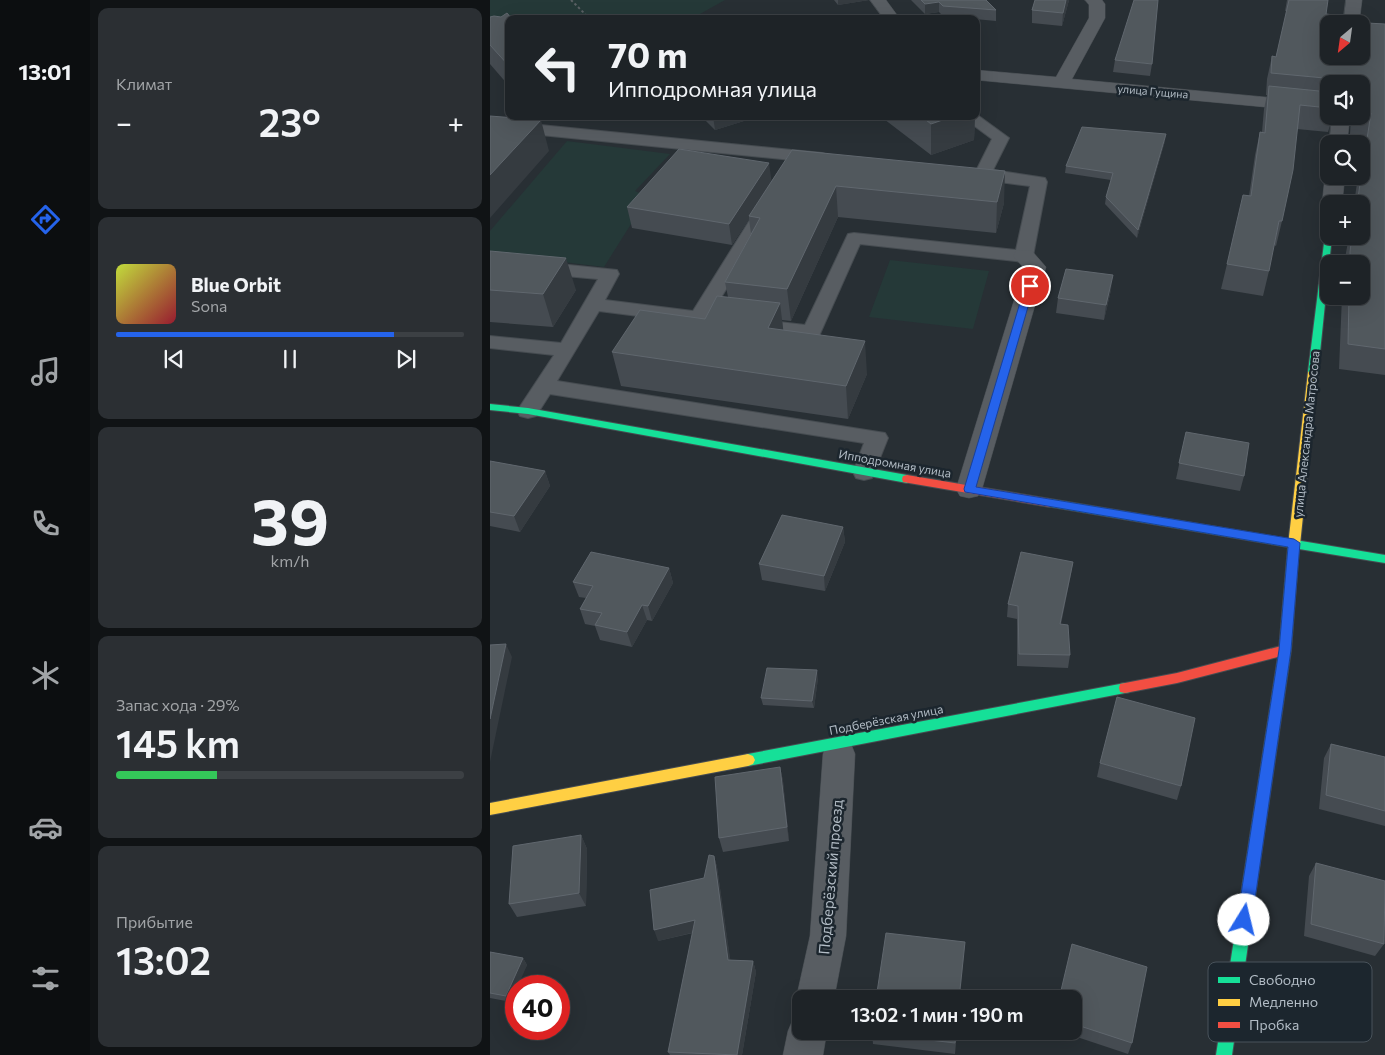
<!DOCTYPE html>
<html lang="ru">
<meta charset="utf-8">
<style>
:root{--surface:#1e2327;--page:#2b2f33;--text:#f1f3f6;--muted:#a1a4a7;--line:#3c4044;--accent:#2563eb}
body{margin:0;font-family:Commissioner,sans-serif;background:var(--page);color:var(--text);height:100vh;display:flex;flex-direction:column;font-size:19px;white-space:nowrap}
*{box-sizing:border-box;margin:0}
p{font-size:16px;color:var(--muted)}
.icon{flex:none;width:28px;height:28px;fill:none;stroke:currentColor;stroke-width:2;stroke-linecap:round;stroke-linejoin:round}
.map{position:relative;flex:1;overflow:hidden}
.side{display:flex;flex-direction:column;gap:8px;padding:8px;background:#101315;width:400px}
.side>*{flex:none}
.hud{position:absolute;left:15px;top:15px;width:475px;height:105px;border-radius:10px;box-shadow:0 5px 20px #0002,0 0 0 1px var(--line);background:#1e2327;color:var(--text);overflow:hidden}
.needle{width:32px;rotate:209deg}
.fabs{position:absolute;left:830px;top:15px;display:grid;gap:10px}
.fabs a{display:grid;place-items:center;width:50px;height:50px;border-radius:10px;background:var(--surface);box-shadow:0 5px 20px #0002,0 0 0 1px var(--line);font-size:25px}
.speed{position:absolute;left:15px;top:975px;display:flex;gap:10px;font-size:25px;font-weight:700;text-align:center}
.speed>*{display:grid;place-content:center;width:65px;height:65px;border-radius:50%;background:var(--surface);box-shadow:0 5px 20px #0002,0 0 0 1px var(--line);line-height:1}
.speed .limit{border:8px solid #d22;background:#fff;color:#111}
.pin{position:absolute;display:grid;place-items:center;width:42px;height:42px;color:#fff;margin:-21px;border:2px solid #fff;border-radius:50%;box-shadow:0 1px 5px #0007}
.me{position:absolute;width:55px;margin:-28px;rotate:9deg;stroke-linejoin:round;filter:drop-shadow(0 0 4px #0008)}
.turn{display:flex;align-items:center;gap:18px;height:105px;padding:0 20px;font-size:22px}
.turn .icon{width:65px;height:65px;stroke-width:2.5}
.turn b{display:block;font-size:35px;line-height:42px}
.big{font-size:38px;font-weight:600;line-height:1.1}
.side .widget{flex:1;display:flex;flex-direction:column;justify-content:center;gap:8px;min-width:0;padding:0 18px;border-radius:10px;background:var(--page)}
.side .dial{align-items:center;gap:0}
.dial b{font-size:65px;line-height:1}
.song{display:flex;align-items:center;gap:15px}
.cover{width:60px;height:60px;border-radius:8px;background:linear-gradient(135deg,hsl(70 70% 55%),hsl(350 70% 35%))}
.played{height:5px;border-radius:2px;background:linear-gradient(90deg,var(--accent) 80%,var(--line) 80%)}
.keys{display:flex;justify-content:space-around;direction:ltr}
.heat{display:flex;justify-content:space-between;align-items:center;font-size:28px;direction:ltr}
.charge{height:8px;border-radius:4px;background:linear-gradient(90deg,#34c759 29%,var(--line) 0)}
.trip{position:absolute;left:302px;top:990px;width:290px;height:50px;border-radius:10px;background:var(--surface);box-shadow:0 5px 20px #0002,0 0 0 1px var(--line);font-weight:600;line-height:50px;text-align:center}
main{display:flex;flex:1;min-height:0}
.tabs{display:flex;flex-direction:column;width:90px;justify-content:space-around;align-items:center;background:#0c0e10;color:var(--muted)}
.tabs .icon{width:35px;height:35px}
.tabs .on{color:var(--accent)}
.tabs b{font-size:22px;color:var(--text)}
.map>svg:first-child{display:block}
</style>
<main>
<nav class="tabs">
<b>13:01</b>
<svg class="icon on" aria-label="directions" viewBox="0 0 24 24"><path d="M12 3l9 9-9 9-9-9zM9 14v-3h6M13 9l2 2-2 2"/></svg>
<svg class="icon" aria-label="music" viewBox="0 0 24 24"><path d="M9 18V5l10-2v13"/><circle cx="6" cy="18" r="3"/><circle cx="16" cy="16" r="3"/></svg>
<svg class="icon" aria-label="phone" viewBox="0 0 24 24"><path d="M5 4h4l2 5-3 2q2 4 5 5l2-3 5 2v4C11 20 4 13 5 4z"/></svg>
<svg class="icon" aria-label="climate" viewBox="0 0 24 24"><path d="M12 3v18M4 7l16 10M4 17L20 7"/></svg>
<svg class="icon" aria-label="car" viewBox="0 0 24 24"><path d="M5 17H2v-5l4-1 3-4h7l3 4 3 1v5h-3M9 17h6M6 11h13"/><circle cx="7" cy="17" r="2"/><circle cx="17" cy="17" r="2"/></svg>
<svg class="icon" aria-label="filters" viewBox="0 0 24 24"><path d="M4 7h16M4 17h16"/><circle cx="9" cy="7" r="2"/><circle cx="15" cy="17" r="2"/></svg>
</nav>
<section class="side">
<div class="widget"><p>Климат</p>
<div class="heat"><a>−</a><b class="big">23°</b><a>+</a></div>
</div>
<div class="widget">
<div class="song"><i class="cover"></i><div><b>Blue Orbit</b><p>Sona</p></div></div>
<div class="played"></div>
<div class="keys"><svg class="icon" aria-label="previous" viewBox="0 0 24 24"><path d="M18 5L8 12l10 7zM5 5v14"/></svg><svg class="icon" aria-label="pause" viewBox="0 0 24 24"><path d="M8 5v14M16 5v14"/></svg><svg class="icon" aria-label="next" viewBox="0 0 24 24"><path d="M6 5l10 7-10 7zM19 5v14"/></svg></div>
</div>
<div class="widget dial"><b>39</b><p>km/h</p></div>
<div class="widget"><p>Запас хода · 29%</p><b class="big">145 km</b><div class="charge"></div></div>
<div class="widget"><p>Прибытие</p><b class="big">13:02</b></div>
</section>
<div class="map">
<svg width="895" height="1055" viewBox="0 0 895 1055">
<rect width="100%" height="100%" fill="#282f34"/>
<path fill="#253938" d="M0,0H235L201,19H19L0,30Z
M77,141L180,154L145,191L158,197L114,267L0,253V231Z
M400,260L499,271L483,329L379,317Z"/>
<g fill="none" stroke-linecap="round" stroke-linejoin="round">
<defs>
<path id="lane" d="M486,114L519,138L503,170L549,177L555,178L557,182L543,256L540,260L534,262L370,244L329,336L322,338L109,311L67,381L395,433L398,438L382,478L374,480L366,478L363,472L374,443L60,394L46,416L38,418L30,416L27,411L64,355L0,348V336L71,343L108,279L0,269V257L127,270L129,274L115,300L203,311L268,207L271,203L277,202L283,203L286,207L221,314L315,325L358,234L364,233L526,250L540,186L479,178L473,177L471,173L473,169H487L502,139L471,116H486Z
M0,120L332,153L338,155L340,158L338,161L332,163L0,130Z"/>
<path id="street" d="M380,0H396L410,19H394Z
M595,0H612L615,4V18L582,79L839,103V113L486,80V70L566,77L599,18V5Z
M856,0H872L869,24H853Z
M850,56H866L864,84H846Z
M842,116H860L857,144H839Z
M839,172V176H855L852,204H839V209L835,208L832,204L835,176Z
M534,250L542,251L556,267L492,489L488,496L479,498L470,496L466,489L534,268L523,256L526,251Z
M349,740L361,744L365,754L356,936L344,999H311V1012L306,999L320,936L333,754L337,744Z
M311,1014V1031H337L333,1055H293L298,1031L304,1017Z"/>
<path id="fast" d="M836,227H839V236H842L828,372L823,375L818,372Z
M0,404L38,408L417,475L422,479L417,483L38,414L0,410Z
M560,499L895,555V563L809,549L801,650L742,1055H726L789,650L798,547L556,506L554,503Z
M635,683L640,684L641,688L640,692L635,693L258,766L253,764L251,760L253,756L258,754Z"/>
<path id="slow" d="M823,369L828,372L810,545L808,548H800L798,545L818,372Z
M258,754L263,756L265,760L263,764L258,766L0,815V803Z"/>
<path id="jam" d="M417,475L560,499L566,503L560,507L413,482L412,479L413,476Z
M795,645L799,646L801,650L799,654L687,683L635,693L630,692L629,688L630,684L635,683L687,673Z"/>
</defs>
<use href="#lane" stroke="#464c51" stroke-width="2"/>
<use href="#street" stroke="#464c51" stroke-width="1"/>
<use href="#fast" stroke="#464c51" stroke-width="2"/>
<use href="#slow" stroke="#464c51" stroke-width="2"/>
<use href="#jam" stroke="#464c51" stroke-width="2"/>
<path stroke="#5a6064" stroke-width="2" stroke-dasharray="2.5 2.5" stroke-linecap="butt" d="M81,0L100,19"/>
<use href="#lane" fill="#585d62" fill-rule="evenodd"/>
<use href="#street" fill="#585d62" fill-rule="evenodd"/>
<use href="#fast" fill="#16e098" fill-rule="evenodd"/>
<use href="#slow" fill="#ffcf43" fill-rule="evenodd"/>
<use href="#jam" fill="#f24e42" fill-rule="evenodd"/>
</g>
<path fill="#454b51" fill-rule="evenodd" d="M344,0H379L348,5Z
M421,0H496L506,10V21L453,16L449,12L435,14Z
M545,0H579L572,26L542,23V10Z
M797,0H838L836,14L877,23L895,24V375L849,369L852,296H871V264H854L859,236H871V204H864L868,176H871V155L874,136L860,134L861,116H871V84H839V116H843L838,132L807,129L792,221L786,246L784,245L779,271L773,296L731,289L737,264L759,196L765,155L770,132H772L774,109L777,95H776L777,79L782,56L786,57L797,11H795ZM839,24H871V56H867V63H851Z
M0,17L19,19V86L0,64Z
M625,60L662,64L660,76L623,72Z
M211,116H270L225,130Z
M390,116H485L484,140L441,155Z
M675,141L647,238L615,204L616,197L621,180L575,173L576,166Z
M302,150L514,203L506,233L348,217L301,321L292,320L293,330L377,374L358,419L131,386L122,352L215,319L238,297L235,282L261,234L259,219L242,245L142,228L137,207L281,182Z
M0,251L86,290L63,327L0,322Z
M621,290L614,320L566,313L568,298Z
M696,432L754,476L750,491L686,479Z
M0,461L55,471L60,486L30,532L0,526Z
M353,527L355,542L335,591L272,580L269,564Z
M583,562L581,574L571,624L580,655L578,668L527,666V619L517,617L518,604Z
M179,568L183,583L162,621L157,620L142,647L110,640L105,626L95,624L90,609L96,598L89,597L83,582Z
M328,678L324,708L273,705L271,698Z
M841,744L895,757V826L829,809L834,758Z
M610,763L691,786L687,800L607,777Z
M290,767L293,781L299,841L233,852L229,838Z
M91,835L97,849L96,906L27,917L19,904Z
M224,856L227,867L240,960L263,961L266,972L252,1055H180L178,1052L203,933L168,941L214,878Z
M826,863L894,944L885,956L814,936L819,876Z
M0,952L33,958L37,965L26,986V989L21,1002L0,998Z
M584,999L642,1043L638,1054L569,1031H584Z
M382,1031H467L465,1054L383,1044Z"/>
<path fill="#353b40" d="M348,0H379L348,5Z
M576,0H579L572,26L573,13Z
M449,2V12L435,14V4Z
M223,116H270L225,130Z
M464,116H485L484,140L441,155V124Z
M51,120L59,151L0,218V175Z
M676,134L675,141L647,238L648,230Z
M279,163L282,184L259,216V219L242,245L239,224Z
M515,171L514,203L506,233L507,202Z
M346,186L348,217L301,321L297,289Z
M76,258L86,290L63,327L53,294Z
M623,275L621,290L614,320L616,305Z
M290,303L294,336L278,328Z
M375,341L377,374L358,419L356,386Z
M55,471L60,486L30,532L24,516Z
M353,527L355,542L335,591L334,576Z
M583,562L581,574L568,637L570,624Z
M179,568L183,583L162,621L158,606Z
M152,605L157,620L142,647L137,632Z
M16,644L22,657L0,762V719Z
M327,670L328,678L324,708L322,701Z
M290,767L293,781L299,841L297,827Z
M91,835L97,849L96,906L89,893Z
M224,856L227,867L242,971L238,960Z
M205,920L209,931L168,941L164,930Z
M475,942L470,999H469Z
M33,958L37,965L28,986H26V989L21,1002L16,996Z
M263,961L266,972L252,1055H247Z"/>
<path fill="#51585d" stroke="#60676e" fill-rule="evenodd" d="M431,0H496L506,10L453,6L449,2L435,4Z
M545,0H576L573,13L542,10Z
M644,0H668L662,64L625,60Z
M799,0H838L836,14L875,19L877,23L895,24V349L858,344L859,296H871V264H860V252L862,236H871V204H867L881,113L871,112V84H846L845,79L781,73L782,56L786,57ZM839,24H871V33H873L872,63H851V56H839Z
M17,13L22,19H19V66L0,45V17L4,16L11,17Z
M337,15L342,19H334Z
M779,86L839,92V108L810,105L803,170L792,221H789L779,271L737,264L753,195L761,196L770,132L775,133Z
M0,116L51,120L0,175Z
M431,116H464L441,124Z
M592,127L676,134L648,230L616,197L623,173L576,166Z
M189,149L279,163L239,224L137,207Z
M302,150L515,171L507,202L346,186L297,289L235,282L270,218L259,216Z
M0,251L76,258L53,294L0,290Z
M576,269L623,275L616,305L568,298Z
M227,296L290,303L278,328L375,341L356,386L122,352L150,310L215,319Z
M696,432L759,443L754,476L689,463Z
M0,461L55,471L24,516L0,512Z
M292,515L353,527L334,576L269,564Z
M101,552L179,568L158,606L152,605L137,632L105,625L112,613L90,609L103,586L83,582Z
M531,552L583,562L570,624L578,625L580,655L529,654L528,606L518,604Z
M16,644L0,719V645Z
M277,668L327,670L322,701L271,698Z
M627,697L705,718L691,786L610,763Z
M841,744L895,757V811L836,795Z
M290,767L297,827L229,838L225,777Z
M91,835L89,893L19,904L23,846Z
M219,855L224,856L238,960L263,961L247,1055L178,1052L205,920L164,930L160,890L214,878Z
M826,863L895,881L894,944L821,924Z
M396,933L475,942L469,999H386Z
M582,944L657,967L642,1043L584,1024V999H569Z
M0,952L33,958L16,996L0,993Z
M382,1031H466L465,1043L381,1033Z"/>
<path fill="#2563eb" stroke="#184099" d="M540,283L544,286L486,487L804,539L810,543L801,650L762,920L760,925L754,927L749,925L747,920L789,650L798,547L475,492L474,489L535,286Z"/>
<g text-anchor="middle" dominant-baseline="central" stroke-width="5" stroke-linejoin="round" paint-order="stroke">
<g font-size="11" fill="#b2bcc5" stroke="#1c262e">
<text transform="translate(663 91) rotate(5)">улица Гущина</text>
</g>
<g font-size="12" fill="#b2bcc5" stroke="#1c262e">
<text transform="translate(816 434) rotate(-84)">улица Александра Матросова</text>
<text transform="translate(405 463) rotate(10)">Ипподромная улица</text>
<text transform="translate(396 719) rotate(-11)">Подберёзская улица</text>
</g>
<g font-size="15" fill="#b2bcc5" stroke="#1c262e">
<text transform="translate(340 877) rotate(-85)">Подберёзский проезд</text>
</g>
</g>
<rect x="718" y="962" width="164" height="80" rx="8" fill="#1c262e" stroke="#49535b" stroke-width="1"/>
<rect x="728" y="977" width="22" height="6" fill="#16e098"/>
<rect x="728" y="999" width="22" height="7" fill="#ffcf43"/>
<rect x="728" y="1022" width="22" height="6" fill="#f24e42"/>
<g font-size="14" fill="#b2bcc5">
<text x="759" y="985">Свободно</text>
<text x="759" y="1007">Медленно</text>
<text x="759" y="1030">Пробка</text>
</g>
</svg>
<div class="fabs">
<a><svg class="needle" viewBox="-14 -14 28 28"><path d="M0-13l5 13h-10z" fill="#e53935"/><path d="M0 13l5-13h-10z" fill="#a1a4a7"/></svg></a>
<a><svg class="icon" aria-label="sound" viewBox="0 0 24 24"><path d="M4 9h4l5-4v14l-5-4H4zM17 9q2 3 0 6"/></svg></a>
<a><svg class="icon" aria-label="search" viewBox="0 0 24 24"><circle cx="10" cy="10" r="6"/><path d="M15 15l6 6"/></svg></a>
<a>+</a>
<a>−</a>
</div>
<div class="speed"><div class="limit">40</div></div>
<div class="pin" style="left:540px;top:286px;background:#d93025"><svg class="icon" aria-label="arrive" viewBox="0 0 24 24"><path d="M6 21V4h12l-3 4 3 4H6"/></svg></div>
<svg class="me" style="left:754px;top:920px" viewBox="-20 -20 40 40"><circle r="19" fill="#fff"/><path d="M0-13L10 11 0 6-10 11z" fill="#2563eb"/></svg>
<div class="trip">13:02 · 1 мин · 190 m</div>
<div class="hud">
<div class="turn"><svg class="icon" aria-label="left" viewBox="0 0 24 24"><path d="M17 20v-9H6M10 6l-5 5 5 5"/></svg><div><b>70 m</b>Ипподромная улица</div></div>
</div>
</div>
</main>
